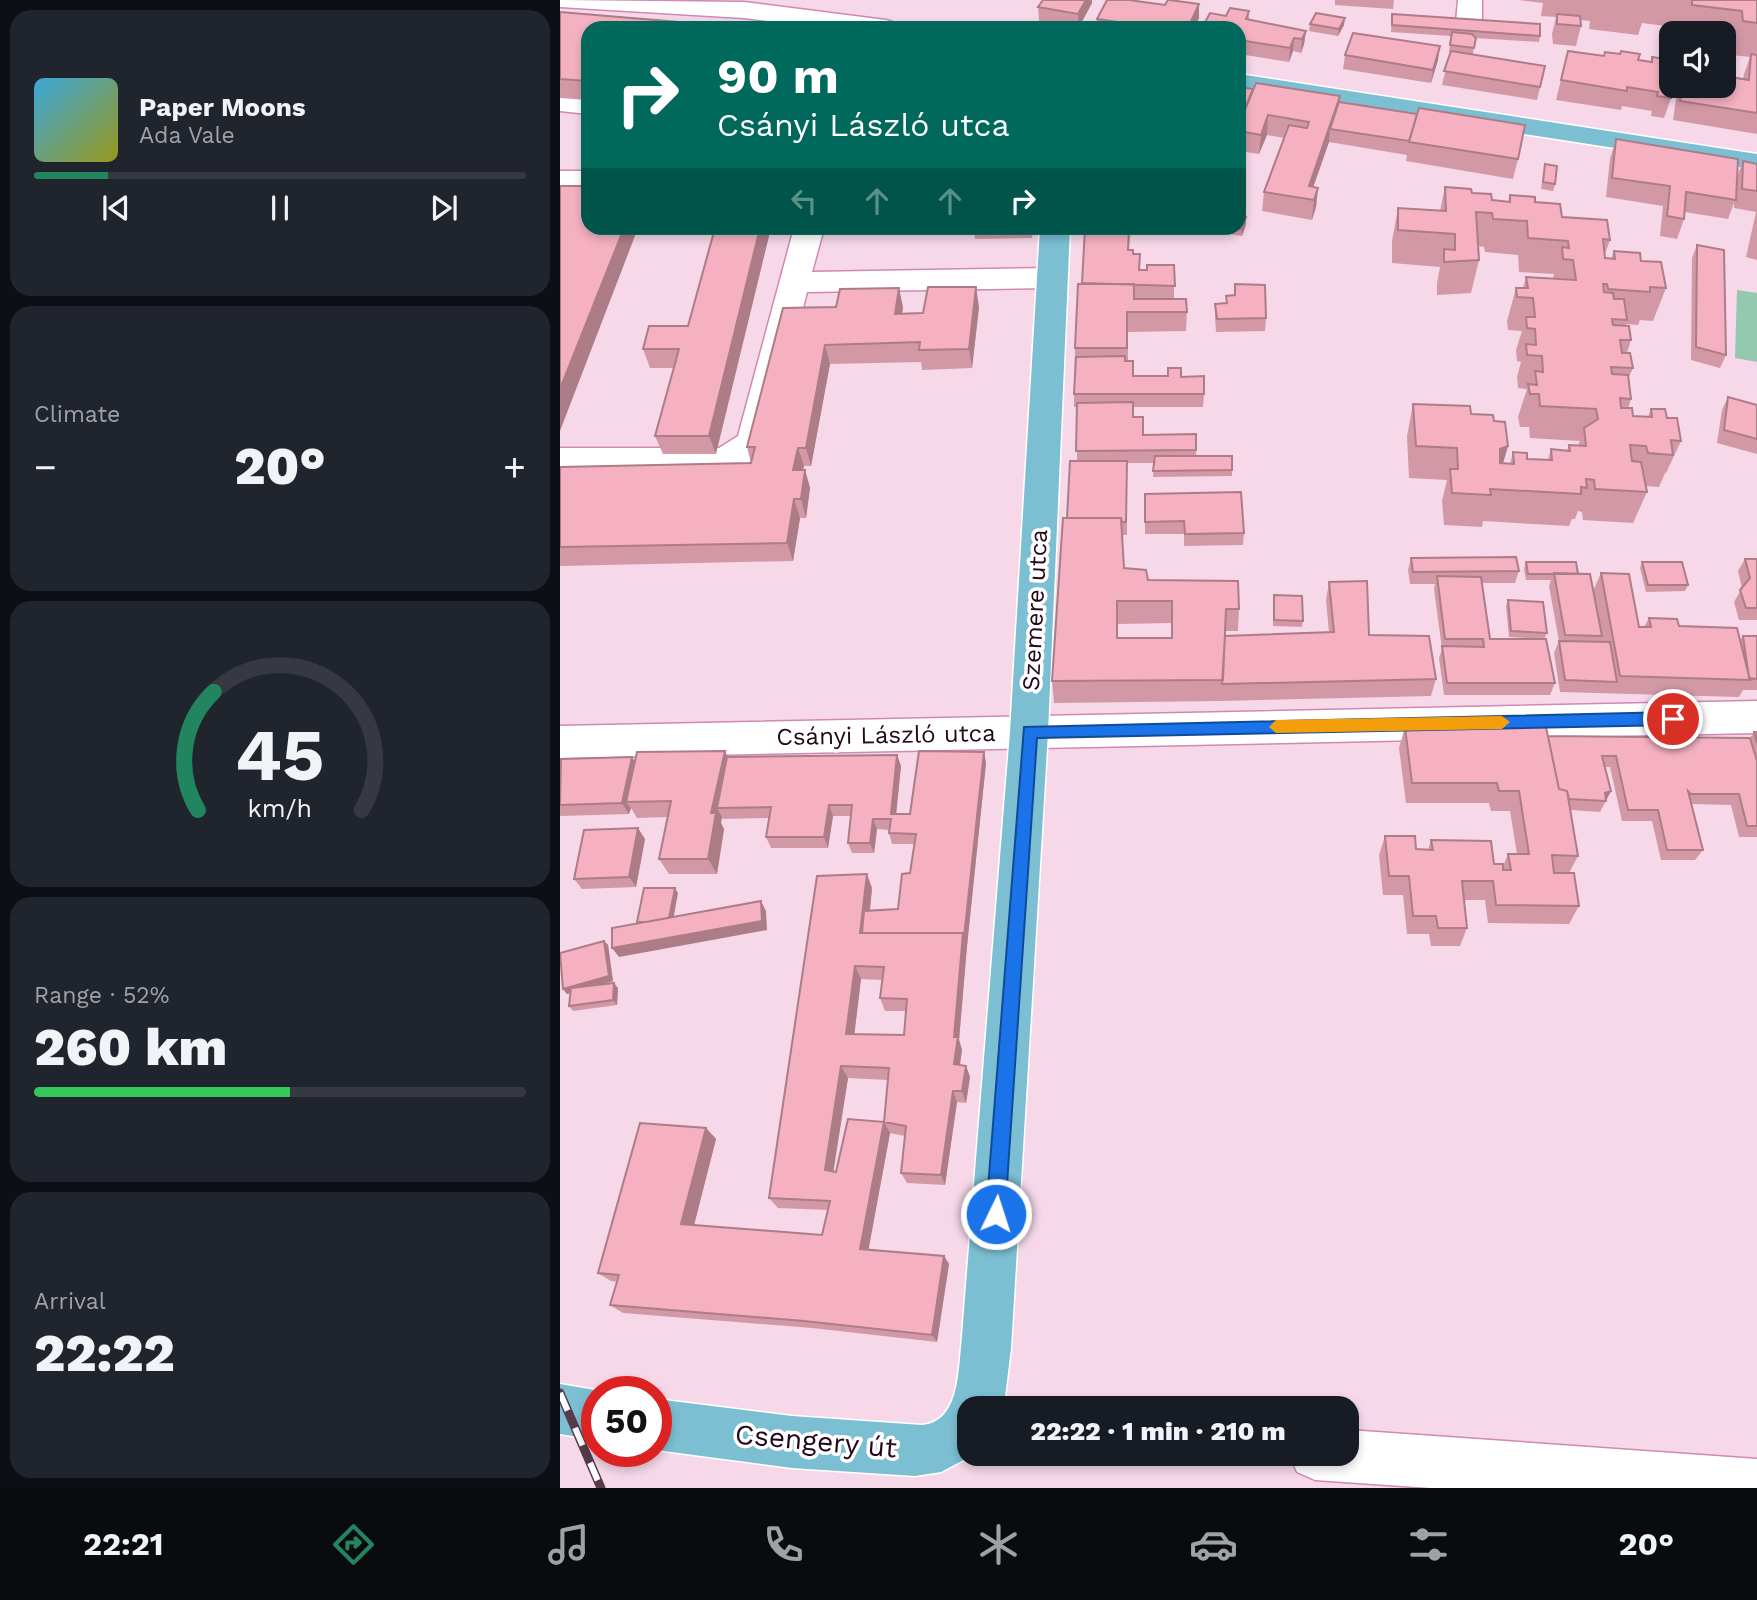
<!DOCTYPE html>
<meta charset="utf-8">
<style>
:root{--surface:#171b24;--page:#20242c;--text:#f1f3f6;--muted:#9ea1a6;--line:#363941;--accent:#218660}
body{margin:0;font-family:"Work Sans",sans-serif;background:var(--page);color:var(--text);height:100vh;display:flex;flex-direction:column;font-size:26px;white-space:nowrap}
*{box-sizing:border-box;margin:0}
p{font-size:23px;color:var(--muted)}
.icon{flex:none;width:38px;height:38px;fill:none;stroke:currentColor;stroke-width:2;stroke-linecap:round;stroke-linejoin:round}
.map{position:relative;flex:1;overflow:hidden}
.drawer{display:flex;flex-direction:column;gap:10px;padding:10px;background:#0d0f14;width:560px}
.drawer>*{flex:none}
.guide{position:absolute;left:21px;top:21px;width:665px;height:214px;border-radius:21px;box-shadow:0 4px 10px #0003;background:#00695c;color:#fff;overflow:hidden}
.buttons{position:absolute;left:1099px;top:21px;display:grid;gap:14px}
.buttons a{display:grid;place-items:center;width:77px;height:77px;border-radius:14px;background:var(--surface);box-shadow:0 4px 10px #0003;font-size:35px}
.speed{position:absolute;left:21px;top:1376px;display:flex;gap:14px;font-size:35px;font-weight:700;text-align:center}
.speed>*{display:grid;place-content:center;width:91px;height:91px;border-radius:50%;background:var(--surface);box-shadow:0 4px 10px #0003;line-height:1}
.speed .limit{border:10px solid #d22;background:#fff;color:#111}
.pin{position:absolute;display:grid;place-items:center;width:60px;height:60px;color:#fff;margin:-30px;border:4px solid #fff;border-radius:50%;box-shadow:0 2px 7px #0007}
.me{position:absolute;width:77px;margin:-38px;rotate:4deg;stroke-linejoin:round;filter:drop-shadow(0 0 5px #0008)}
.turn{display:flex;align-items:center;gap:24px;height:147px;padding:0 21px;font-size:32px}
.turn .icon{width:91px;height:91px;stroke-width:2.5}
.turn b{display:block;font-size:49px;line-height:60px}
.lanes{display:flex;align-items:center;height:66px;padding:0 21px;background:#0003;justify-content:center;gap:35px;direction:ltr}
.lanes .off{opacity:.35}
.big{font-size:52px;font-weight:800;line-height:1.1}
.drawer .tile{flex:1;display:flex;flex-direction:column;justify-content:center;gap:10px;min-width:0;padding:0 24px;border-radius:21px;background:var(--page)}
.drawer .dial{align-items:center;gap:0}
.dial svg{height:182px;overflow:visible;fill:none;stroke:var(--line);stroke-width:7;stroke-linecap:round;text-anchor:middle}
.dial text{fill:var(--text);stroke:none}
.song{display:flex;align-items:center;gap:21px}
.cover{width:84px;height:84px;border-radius:10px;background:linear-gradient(135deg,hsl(200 70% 55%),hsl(60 70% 35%))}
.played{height:7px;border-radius:4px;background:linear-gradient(90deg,var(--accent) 15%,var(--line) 15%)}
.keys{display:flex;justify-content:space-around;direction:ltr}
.heat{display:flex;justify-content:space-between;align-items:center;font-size:38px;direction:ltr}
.charge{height:10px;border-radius:5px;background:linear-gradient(90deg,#34c759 52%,var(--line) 0)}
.trip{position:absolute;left:397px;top:1396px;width:402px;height:70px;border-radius:21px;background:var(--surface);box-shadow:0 4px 10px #0003;font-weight:800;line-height:70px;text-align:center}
.tab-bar{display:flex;height:112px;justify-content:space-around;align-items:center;background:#090b0e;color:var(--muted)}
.tab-bar .icon{width:49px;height:49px}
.tab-bar .current{color:var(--accent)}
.tab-bar b{font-size:32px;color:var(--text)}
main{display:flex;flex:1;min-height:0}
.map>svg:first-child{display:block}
</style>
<main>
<section class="drawer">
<div class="tile">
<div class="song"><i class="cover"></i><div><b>Paper Moons</b><p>Ada Vale</p></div></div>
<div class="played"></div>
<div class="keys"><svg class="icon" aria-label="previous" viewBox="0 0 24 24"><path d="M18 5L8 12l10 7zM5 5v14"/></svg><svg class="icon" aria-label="pause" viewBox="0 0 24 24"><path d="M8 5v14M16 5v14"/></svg><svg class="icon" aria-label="next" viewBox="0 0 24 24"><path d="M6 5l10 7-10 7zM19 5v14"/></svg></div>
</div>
<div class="tile"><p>Climate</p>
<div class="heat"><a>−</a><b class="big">20°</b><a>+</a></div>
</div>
<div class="tile dial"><svg viewBox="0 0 100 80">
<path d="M14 69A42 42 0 1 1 86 69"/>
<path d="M14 69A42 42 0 0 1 21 17" stroke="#218660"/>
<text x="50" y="56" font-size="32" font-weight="700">45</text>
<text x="50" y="72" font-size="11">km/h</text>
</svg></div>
<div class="tile"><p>Range · 52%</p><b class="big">260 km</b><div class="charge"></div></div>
<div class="tile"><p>Arrival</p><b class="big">22:22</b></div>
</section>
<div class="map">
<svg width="1197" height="1488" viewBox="0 0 1197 1488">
<rect width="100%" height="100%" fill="#f6d8e9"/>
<path fill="#93c9af" d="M1177,290L1197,293V362L1175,358Z"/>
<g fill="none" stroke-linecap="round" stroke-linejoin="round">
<defs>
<path id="minor" d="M0,0L184,2L326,20L335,23L339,28H266L184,18L0,7Z
M898,0H922V22L918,27L909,30L900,27L896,22Z
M0,95L28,98V114L0,111Z
M0,171H28V189H0Z
M234,228H264L252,272L492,268L503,271L507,278L503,285L492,288L247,292L209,441L205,449L190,462L159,472H0V448H159L178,436Z
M1197,701V733L0,758V726Z
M788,1430L1197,1459V1488H871L755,1480L737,1472L729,1454H788Z"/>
<path id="major" d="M679,74L1197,154V170L679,90Z
M480,228H510L488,732L451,1348L445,1397L440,1409H410V1454H415L381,1472L355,1476L232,1468L96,1450V1399L232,1416L362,1425C398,1422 398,1375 401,1348L450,732Z
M0,1384L41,1391H37V1440L0,1434Z"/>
</defs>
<use href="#minor" stroke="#cf89b3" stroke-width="3"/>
<use href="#major" stroke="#fff" stroke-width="3"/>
<use href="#minor" fill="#fff" fill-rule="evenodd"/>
<use href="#major" fill="#7cbfd3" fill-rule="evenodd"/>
<defs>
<path id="rail" d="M0,1393L41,1488"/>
</defs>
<use href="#rail" stroke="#563b4c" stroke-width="9"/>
<use href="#rail" stroke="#fff" stroke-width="6" stroke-dasharray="19" stroke-linecap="butt"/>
</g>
<path fill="#d398a6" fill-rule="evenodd" d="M483,0H532V3L519,27L479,21L478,7Z
M775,0H834L833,9L775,5Z
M959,0H1197V134L1113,120L1118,86H1164L1183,79L1184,74L1190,57L1171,55L1170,45L1164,44V33H1121V28L1082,23L1078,35L1029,29L1030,21L1021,20V26L1016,46L993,44L992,34L996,17L981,16L983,3Z
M639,4V18L634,28H537V19L605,5Z
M689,11V19L746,31L744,44L741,53L733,51L729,62L679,54V28L666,16Z
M0,12L28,28V100L0,98Z
M832,14L980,36L979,42L915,38L913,54L985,66L977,100L882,85L890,52H889L891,36L831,32Z
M750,24L784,25L778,36L749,31Z
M1008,51L1091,62L1092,57L1111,98L1104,118L1091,116L1092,111L1062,106L1061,110L996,100Z
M785,55L878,60L871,83L783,69Z
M679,87L693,89L780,96L779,102L958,159L953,179L846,161L847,155L769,142L753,187L758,188L756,207L752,220L702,211L704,192L724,138L707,135L699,154L679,151Z
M1056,139L1177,177L1183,161L1197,164V260L1186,257L1196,212L1174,208V203L1168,219L1125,212L1124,219L1117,239L1100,236L1103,206L1046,197L1050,159Z
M985,164L995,184L993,191L981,189Z
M885,187L912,193L932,200L948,202L950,195L975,202L1002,217L1050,240L1045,254V258L1051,259L1054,251L1081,261L1106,288L1093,321L1080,320L1078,325L1066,324L1065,326L1071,340L1067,353L1073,368L1068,379L1071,399L1068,408L1073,416L1088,417L1091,409L1107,418L1121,441L1106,473H1105L1099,487L1086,486L1087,492L1073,523L1023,520L1022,512L1018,511L1015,519H1012L1009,526L923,521L922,527L884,525L882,501L887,480L849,478L847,436L853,404L911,414L934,421L948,446L943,464H950L953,452L967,459L988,460L991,449L1007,451L1009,445H1018L1020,441L970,438L969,427H960L958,417L967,389L958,388L957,377L961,362L957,361L956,350L962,331L948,330L947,321L956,288H963L966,277L993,278L994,274L959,272L958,255L925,252L924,247L918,246L919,260L911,293L877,295V283L880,267L832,263V241L838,208L880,211Z
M686,217V224L682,236L652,231V228H679Z
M414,228H473L472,238L415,239Z
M525,228H579V229H570L569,250L573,254L580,270H587L614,265V299L627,312L626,331L568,332V361L573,376L621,377L644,394L643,407H573V417L583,435L636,450V456L672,470V476L593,477L594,463H567V535H562L564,568L588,580L679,609L678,631H665V638L769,632L766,600L769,582L809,635L876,679L871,696L661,701L494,703L492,681L507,518L517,461V407H514V394L515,348L522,284ZM574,298L609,299H574ZM611,623L612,638H558V624Z
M1137,245L1166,355L1160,368L1131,360L1132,258Z
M666,296L706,318L705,331L656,332L655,317V304L666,303Z
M343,307L342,314L363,313L419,307L412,368L362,370L361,362L270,364L251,466H244L243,470H245L250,488L246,518H240L233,561L0,566V467L191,463L187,447L223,308Z
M128,326L156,454H103L95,436L114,368H90L83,349Z
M1168,397L1197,405V454L1157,443L1162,410Z
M585,494L684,533L683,545L624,546V534H585Z
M851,558L959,571L955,583H922L930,639L995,683L990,695H884L879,658L882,649L874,589L875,584H850L848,570Z
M1185,559H1197V620H1179L1174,602L1182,588L1178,571Z
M966,562L1018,574L1033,591L1041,573L1079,627H1084L1089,618L1119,626L1180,640L1183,636H1197V690H1183L1179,697L1000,692L994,653L999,641L989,586L991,580H966L964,569Z
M1082,562L1128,585L1125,591L1086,592L1080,568Z
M714,595L743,621L742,627L713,626Z
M948,600L987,633L984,639L949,637L946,606Z
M845,727L988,736L1190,738L1194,732H1197V837H1179L1171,805L1131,804L1143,850L1135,860H1101L1092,821H1062L1050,767H1045L1051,791L1040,812L1011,810L1018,856L1009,873L1019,906L1009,924L928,923L925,900H904L907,928L900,946H871L869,934H847L843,895H823L819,855L825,836L856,849L868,850L871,840L934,864L943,866L948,854H957L950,811H931L929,803H846L839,748Z
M424,752L426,763L407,946L399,1040L402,1050L400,1065L406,1066L410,1077L406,1103L397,1102L385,1185L347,1183L341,1173L345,1136L330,1133L308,1250L384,1256L389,1264L377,1342L252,1328L63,1313L50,1305L57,1282L51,1281L38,1273L146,1128L156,1139L134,1225L262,1235L268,1210L218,1208L209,1198L312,888L310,911L338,909L350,873L354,844H332L329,833V830L317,829L314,853H292L288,843L291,816H273L268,848H211L206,837L209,818L163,819L162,817L161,823L164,829L157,874H109L99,859L108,817L77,818L71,808L69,814L0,816V762H75L167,757L337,755L341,766L336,814H350ZM301,979L322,980L320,998L325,1011H346L344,1035L294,1034ZM288,1078L328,1080L324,1122L276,1172H273Z
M85,839L76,887L22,889L14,879Z
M44,941L48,945L53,981L39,985L58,988L57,1005L13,1011L9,1006L10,993L7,994L3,989Z"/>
<path fill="#ac7c87" d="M526,0H532V3L519,27L518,14Z
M639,4V18L634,28H628Z
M785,18L784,25L778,36L779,29Z
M746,31L744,44L741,53L742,39Z
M734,38L733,51L729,62L730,48Z
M880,46L878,60L871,83L873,70Z
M780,96L778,116L770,129L769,142L749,199V186Z
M708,115L707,135L699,154L701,135Z
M758,188L756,207L752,220L754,200Z
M686,217V224L682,236V229Z
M64,228H78L0,431V389Z
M200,228H211L156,454L149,436Z
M416,287L419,307L412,368L409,349Z
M339,288L343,307L339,333L335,314Z
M265,345L270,364L251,466L246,448Z
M948,446L938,479L940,449Z
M238,448L244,466L238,489L233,470Z
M245,470L250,488L246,518L241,499Z
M234,499L240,518L233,561L227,543Z
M165,751L173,768L157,808L162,817L161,823L164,829L157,874L148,859L151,813Z
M424,752L426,763L407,946L399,1040L402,1050L398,1076L394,1064V1037L403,933Z
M337,755L341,766L335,825L331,814Z
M72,757L79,769L66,802L71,808L69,814L62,803Z
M1051,791L1045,802V793Z
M269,805L273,816L268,848L264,837Z
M313,819L317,829L314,853L310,843Z
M78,828L85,839L76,887L69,877Z
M307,874L312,888L307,937L300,933Z
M115,888L118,893L112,926L108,921Z
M201,901L206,911L207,930L59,957L52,948Z
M44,941L48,945L53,981L7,994L3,989Z
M295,966L301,979L293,1046L286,1034Z
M54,983L58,988L57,1005L53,1000Z
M281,1066L288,1078L272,1180L265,1170Z
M406,1066L410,1077L406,1103L402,1091Z
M393,1091L397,1102L385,1185L381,1175Z
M324,1122L330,1133L307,1258L300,1249Z
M146,1128L156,1139L132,1233L121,1224Z
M384,1256L389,1264L377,1342L372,1335Z"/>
<path fill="#f5b1c1" stroke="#ac7c87" stroke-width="2" fill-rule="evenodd" d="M483,0H526L518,14L478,7Z
M547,0H569L605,5L608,0H610L639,4L628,28H599L537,19Z
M1132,0H1197V23L1183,21L1182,11L1132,5Z
M670,8L689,11L686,19L746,31L742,39L734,38L730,48L679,40V28H642L650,13L666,16Z
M0,12L130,23L128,28H28V81L0,79Z
M756,13L785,18L779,29L750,24Z
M832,14L980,24V36L832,25Z
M997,14L1020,16L1021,26L997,24Z
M892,32L912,34L916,38L914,48L890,45Z
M793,33L880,46L873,70L785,55Z
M891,51L985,66L980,87L884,71Z
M1008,51L1044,56L1045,52L1060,54L1061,51L1080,54L1078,60L1092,62V57L1111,60V86H1113L1111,98L1097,96L1098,92L1067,87V91L1001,80Z
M1191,54L1197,55V113L1120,101L1122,86H1164V76L1189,80Z
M696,83L780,96L749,186L758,188L754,200L704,192L729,125L747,128L749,122L708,115L701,135L679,131V124Z
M679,87L693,89L684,111L679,110Z
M779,102L857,114L849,141L770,129Z
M859,108L965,125L958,159L849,142Z
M1056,139L1178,159L1176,200L1126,192L1124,219L1107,216L1110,186L1052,178Z
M1183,161L1197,164V191L1182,189Z
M985,164L997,166L995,184L983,182Z
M0,186H28V228H64L0,389Z
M885,187L911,189L912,193L931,194L932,200L950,202V195L975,197V202L1000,204L1002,217L1047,220L1050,240L1043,239L1045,258L1055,259L1054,251L1080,253L1081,261L1101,262L1106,288L1090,287V292L1048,289L1047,284H1043L1044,292L1053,293L1054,299H1064L1067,320L1052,319L1053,325L1069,326L1071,340H1060L1062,353H1070L1073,368L1051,367L1052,374L1068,375L1071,399L1060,398L1061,408H1072L1073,416L1092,417L1091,409H1105L1107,418H1117L1121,441L1111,440L1113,455L1088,453L1086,446L1070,445L1072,461L1081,462L1087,492L1035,489L1034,480L1026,479L1027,488L1021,487V494L930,489L931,495L892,493L890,469H898L897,448L856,446L853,404L910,406L911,414L933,415L934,421L945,422L948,446L940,449V463L954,464L953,452L967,453V459L992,460L991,449L1010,451L1009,445L1026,446L1024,428L1038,419L1036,409L980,406L979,394H970L968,384L977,385L975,371L983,372L982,356L967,355L966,344L976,345L975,329L967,328L966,317H975L973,298L957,297L956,288H968L966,277L1016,280L1013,260L1003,259L1002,247L1009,248L1008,241L968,238L967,221L933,219L932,213L916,212L919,260L884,262V249L895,250V234L838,230V208L886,211Z
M679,216L686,217L682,229L671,228H679Z
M155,228H200L149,436H95L119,349H83L89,326H128Z
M525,228H569L568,250H573V254H580L579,270H587V265H614L615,286L522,283Z
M1137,245L1164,250L1166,355L1136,347Z
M518,284H574V299H626L627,312H567V348H515Z
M675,284L705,285L706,318L657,319L655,304L667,303L666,296L675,295Z
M368,287H416L409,349L359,350L360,342L265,345L246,448H238L233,470H245L241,499H234L227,543L0,547V467L191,463L195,447H187L223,308L276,307L280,289L339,288L335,314L363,313Z
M565,356V361H573V376H608V368H621V377L644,376V394H514L516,357Z
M1168,397L1197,405V439L1164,430Z
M573,402V417H583V435L636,434V450L516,451L517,403Z
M595,456H672V470L593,471Z
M510,461H567L566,522H562L561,518H507Z
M681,492L684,533L625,534L624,521L585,522V494Z
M503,518H561L564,568L586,570L588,580L678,581L679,609H666L663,680L492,681ZM557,601H612V638H557Z
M956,557L959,571L853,572L851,558Z
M1185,559H1197V608H1186L1180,590L1190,578Z
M966,562H1016L1018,574H968Z
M1082,562H1122L1128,585H1088Z
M994,573L1030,574L1042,636L1005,635Z
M1041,573L1069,574L1079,627H1091L1089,618L1117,619L1119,626L1177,628L1190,680L1060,676Z
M877,576L921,577L930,639H986L995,683H887L882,646L924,647L923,639H885Z
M807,581L809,635L869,636L876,679L662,684L665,636L774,632L769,582Z
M714,595L742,596L743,621L714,620Z
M948,600L983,602L987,633L951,631Z
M1183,636H1197V679L1189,678Z
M999,641L1050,642L1057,682L1005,680Z
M845,727H986L999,789L1007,791L1018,856L992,855L994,873H1014L1019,906L936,905L933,881H902L907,928H878L876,916H853L849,876H829L825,836H855L856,849L873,850L871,840L931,841L934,864H943V870H951L948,854H969L959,791H939L937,783H852Z
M1194,732H1197V743Z
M988,736L1190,738L1197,761V826H1187L1179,794H1131L1128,791L1143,850H1107L1098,810H1068L1056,756H1042L1051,791L1045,793L1046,801L1009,799L1007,791L999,789Z
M165,751L151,813H156L148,859H99L111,801L66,802L77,752Z
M359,751L424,752L404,937L403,933H302L304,911L338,909L342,874L350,873L356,834L329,833L331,819H313L310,843H288L292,805H269L264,837H206L211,807L157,808L167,757L337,755L331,814H350Z
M72,757L62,803L0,805L1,759Z
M78,828L69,877L14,879L24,830Z
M307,874L300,933H403L394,1037H398L394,1064L406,1066L402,1091H393L381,1175L341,1173L346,1126L324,1122L300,1249L384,1256L372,1335L244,1321L50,1305L59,1275L38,1273L80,1123L146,1128L121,1224L262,1235L270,1201L209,1198L257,876ZM295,966L324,967L320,998L347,999L344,1035L286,1034ZM281,1066L329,1068L324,1122L288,1119L276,1172L265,1170Z
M84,888H115L109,918L86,922H77Z
M201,901L202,921L52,948V928Z
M44,941L49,976L3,989L0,953Z
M54,983L53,1000L9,1006L11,988Z"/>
<path fill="#1a73e8" stroke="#114b97" stroke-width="2" d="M1113,712L1121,719L1113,725L477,738L445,1214L442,1221L436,1224L429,1221L426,1214L464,727Z"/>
<path fill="#f59e0b" d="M942,716L950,722L942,729L716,733L709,727L716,720Z"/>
<g text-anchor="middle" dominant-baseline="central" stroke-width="7" stroke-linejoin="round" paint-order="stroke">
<g font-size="24" fill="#220819" stroke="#fff">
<text transform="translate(475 610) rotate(-87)">Szemere utca</text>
<text transform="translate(326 735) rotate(-1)">Csányi László utca</text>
</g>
<g font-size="28" fill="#220819" stroke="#fff">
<text transform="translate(256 1441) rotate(5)">Csengery út</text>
</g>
</g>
</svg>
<div class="buttons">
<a><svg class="icon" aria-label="sound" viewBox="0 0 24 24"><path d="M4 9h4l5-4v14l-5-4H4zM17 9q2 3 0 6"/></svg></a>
</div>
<div class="speed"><div class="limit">50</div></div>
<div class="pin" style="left:1113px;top:719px;background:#d93025"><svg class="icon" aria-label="arrive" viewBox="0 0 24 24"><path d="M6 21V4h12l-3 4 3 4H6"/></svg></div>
<svg class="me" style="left:436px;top:1214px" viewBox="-20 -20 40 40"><circle r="17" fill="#1a73e8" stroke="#fff" stroke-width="3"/><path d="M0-11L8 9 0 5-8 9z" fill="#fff"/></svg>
<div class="trip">22:22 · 1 min · 210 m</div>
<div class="guide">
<div class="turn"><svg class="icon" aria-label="right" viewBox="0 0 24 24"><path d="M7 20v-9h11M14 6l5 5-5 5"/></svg><div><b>90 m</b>Csányi László utca</div></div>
<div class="lanes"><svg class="icon off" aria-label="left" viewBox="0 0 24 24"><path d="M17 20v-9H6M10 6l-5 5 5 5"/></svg><svg class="icon off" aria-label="ahead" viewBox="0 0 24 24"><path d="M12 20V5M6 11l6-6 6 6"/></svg><svg class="icon off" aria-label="ahead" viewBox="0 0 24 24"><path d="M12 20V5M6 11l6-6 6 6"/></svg><svg class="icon" aria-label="right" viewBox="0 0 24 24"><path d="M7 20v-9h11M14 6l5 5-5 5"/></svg></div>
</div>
</div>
</main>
<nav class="tab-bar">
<b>22:21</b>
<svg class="icon current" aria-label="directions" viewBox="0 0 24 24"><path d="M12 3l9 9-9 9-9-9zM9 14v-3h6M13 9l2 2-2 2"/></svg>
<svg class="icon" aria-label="music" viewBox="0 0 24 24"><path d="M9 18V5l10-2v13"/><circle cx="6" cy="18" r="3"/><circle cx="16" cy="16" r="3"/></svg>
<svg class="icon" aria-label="phone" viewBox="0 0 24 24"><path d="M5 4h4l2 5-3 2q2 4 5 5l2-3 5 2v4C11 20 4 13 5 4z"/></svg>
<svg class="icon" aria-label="climate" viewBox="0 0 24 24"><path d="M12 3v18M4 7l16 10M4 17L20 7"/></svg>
<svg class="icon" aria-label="car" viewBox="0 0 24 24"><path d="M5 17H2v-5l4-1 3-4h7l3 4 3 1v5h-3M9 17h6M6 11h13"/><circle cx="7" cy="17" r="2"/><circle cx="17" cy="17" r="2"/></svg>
<svg class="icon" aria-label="filters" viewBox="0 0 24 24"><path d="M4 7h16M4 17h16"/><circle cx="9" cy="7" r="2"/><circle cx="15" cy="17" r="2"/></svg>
<b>20°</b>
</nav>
